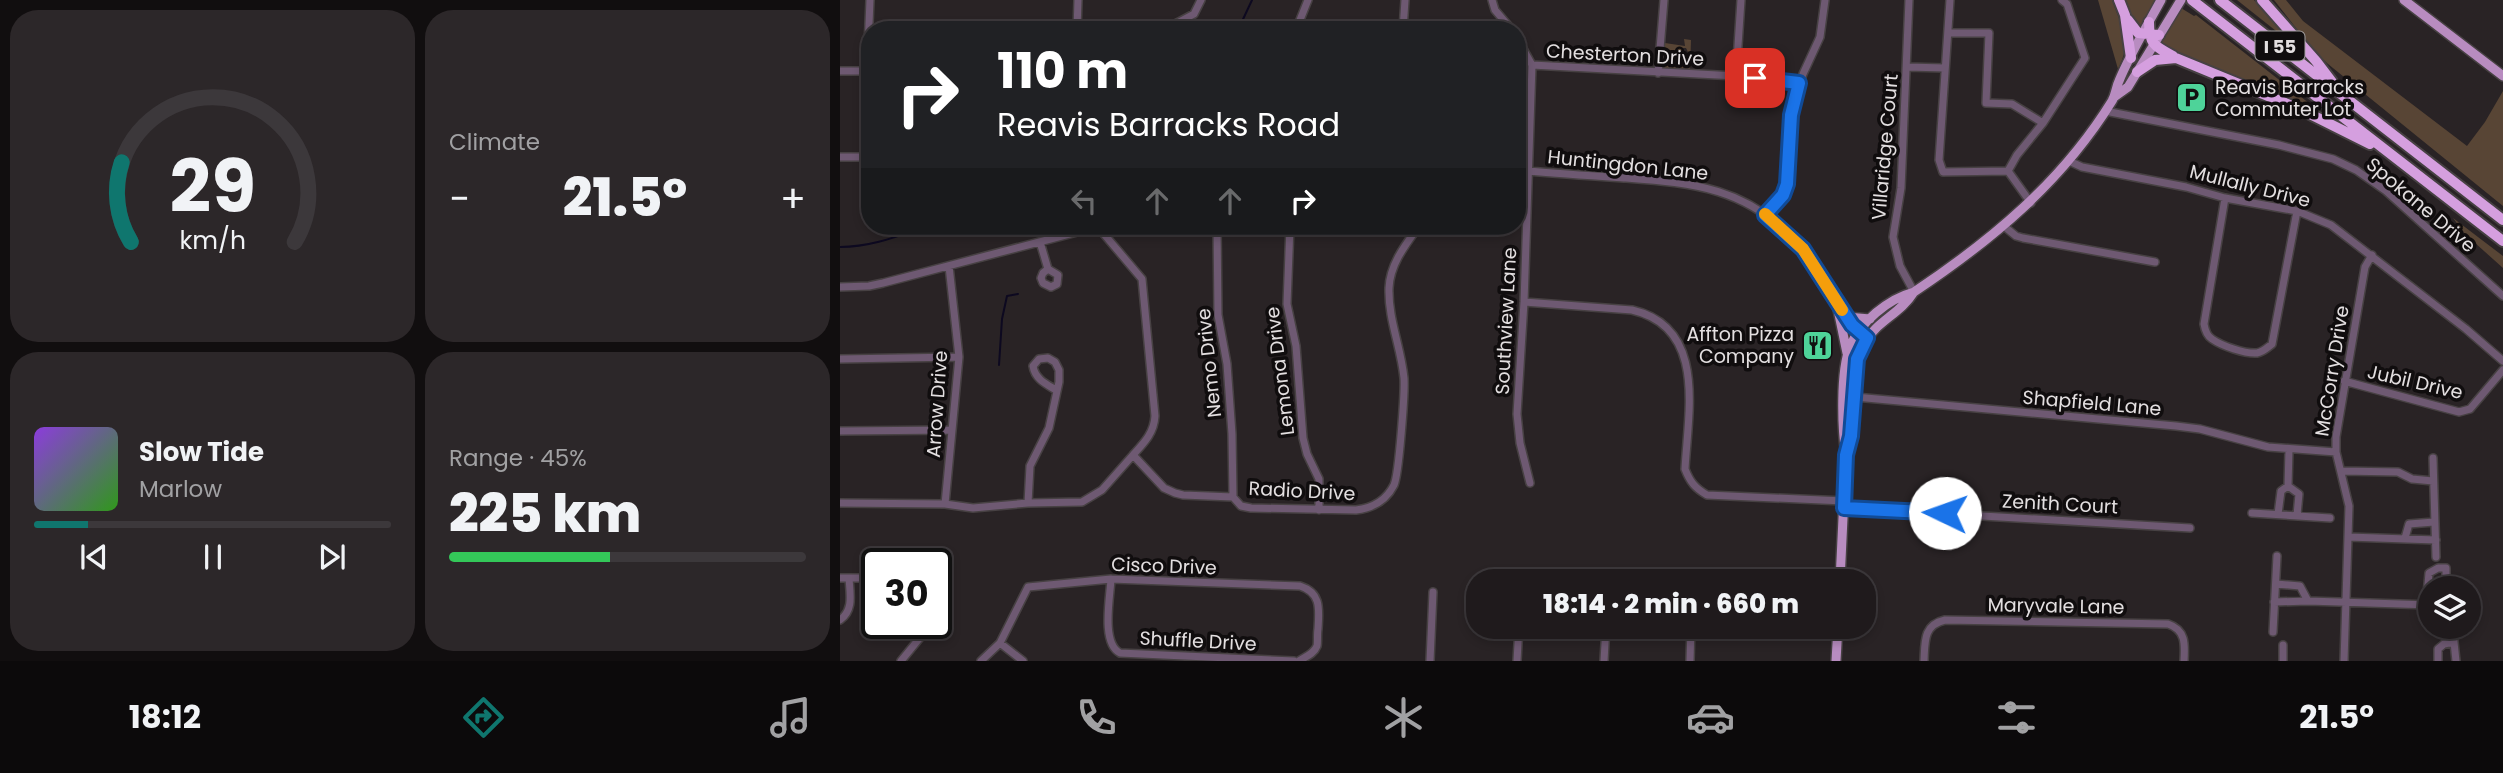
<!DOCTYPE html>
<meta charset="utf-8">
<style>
:root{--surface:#1f1a1c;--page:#2c2729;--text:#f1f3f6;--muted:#a1a1a3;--line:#3c383b;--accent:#0f766e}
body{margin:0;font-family:Poppins,sans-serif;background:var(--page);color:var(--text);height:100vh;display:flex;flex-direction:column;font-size:26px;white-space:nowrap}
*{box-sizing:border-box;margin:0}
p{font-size:23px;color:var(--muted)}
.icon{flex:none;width:38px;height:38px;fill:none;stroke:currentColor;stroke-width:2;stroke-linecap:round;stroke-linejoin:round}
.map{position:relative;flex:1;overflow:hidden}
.sheet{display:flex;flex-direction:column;gap:10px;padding:10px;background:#110e0f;width:840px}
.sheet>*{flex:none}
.banner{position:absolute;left:21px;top:21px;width:665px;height:214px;border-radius:28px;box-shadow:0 4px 10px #0003,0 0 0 2px var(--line);background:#202124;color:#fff;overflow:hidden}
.fabs{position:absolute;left:1578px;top:576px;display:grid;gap:14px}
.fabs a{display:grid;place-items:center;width:63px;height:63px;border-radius:50%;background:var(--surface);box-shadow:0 4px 10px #0003,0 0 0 2px var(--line);font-size:35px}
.speed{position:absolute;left:21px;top:548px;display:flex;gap:14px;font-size:35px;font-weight:700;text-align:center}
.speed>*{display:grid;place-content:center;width:91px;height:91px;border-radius:50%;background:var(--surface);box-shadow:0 4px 10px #0003,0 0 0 2px var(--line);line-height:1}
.speed .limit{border:4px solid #111;border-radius:10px;background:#fff;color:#111}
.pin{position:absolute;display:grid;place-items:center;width:60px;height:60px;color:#fff;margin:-30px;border-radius:14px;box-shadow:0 4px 10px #0006}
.me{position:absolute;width:77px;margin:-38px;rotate:273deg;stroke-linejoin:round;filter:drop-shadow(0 0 5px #0008)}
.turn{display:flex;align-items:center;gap:24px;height:147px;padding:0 21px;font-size:32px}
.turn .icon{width:91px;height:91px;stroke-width:2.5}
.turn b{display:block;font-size:49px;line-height:60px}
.lanes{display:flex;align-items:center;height:66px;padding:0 21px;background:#0003;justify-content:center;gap:35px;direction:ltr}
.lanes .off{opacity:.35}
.big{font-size:52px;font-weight:800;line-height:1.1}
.sheet .tile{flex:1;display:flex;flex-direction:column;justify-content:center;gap:10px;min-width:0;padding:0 24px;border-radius:28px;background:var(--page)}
.sheet .dial{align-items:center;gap:0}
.dial svg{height:182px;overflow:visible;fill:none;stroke:var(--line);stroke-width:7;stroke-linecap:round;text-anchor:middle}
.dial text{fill:var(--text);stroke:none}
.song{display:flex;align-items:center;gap:21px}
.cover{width:84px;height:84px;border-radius:10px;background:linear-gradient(135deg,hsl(270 70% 55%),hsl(110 70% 35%))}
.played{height:7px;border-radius:4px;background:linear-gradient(90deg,var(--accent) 15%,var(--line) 15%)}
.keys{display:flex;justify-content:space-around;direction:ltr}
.heat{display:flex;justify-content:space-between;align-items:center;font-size:38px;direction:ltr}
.charge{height:10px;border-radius:5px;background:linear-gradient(90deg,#34c759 45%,var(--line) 0)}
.sheet .tiles{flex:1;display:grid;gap:10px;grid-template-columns:repeat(2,1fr)}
.trip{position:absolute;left:626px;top:569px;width:410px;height:70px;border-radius:28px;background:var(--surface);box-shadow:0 4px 10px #0003,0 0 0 2px var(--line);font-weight:800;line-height:70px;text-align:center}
.dock{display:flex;height:112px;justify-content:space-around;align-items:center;background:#0c0a0b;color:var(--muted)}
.dock .icon{width:49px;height:49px}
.dock .active{color:var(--accent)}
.dock b{font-size:32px;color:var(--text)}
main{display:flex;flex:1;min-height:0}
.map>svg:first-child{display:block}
</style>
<main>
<section class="sheet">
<div class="tiles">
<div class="tile dial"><svg viewBox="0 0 100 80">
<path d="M14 69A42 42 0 1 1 86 69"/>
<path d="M14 69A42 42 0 0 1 10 34" stroke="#0f766e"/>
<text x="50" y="56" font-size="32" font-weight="700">29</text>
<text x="50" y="72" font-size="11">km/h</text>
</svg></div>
<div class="tile"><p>Climate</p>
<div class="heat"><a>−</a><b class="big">21.5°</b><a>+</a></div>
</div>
<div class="tile">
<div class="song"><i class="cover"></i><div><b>Slow Tide</b><p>Marlow</p></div></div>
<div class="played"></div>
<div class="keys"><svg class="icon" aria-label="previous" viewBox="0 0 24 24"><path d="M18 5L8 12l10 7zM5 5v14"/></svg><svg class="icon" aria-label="pause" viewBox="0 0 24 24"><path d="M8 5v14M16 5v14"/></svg><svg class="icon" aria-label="next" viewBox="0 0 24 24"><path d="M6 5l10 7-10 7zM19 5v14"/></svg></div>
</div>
<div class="tile"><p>Range · 45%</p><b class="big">225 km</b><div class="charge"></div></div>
</div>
</section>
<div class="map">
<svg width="1663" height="661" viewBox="0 0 1663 661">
<rect width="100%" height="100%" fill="#292325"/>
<path fill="#584535" d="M1258,0H1272C1282,28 1292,42 1278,69Z
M1284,0H1315L1300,28L1293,22Z
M1397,0H1414L1455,46Z
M1434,0H1446L1463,21L1627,146L1645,122L1663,91V206L1488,64L1474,51Z
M1341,8L1354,16L1356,15L1483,114L1331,52L1319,43Z
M844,39L851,40L850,71H845L844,62H848V52L846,48H842V52H837L836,62H843L844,71L826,70L824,67L825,43L845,46Z
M1613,218L1663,256V268L1625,234Z"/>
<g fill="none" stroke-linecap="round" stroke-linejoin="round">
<path stroke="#0d0920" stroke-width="2" d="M398,30L412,0
M0,247C32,247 58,236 87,226
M159,365L162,319L167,296L178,294"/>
<defs>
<path id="minor" d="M652,0L655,10L672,30
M1069,0L1061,188L1053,237L1060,266L1074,292
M1110,0L1099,160L1103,172L1168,171
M237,30L238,0
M324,30L354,14L361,0
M456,30L468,0
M563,30L565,0
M1108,33H1149L1146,103L1172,104L1203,123
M677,38L692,65L684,302L677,414L680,443L690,483
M692,65L896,76L959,83
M1067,67L1105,68
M0,71H30
M27,71L30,0
M818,73L824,0
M896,76L901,0
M1265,111L1439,145L1493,159L1516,170L1546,191L1663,296
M0,157H30
M1229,161L1242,167L1346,187L1385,198L1457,211L1491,225L1626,329L1663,361
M689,171C721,174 754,176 786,178C855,183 906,188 957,242C983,269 993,309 1022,334
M1385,198L1364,324C1365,330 1367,336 1372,339C1382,346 1405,354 1417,353C1423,352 1427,348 1432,344L1457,211
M1191,203L1168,171L1177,155L1203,123L1245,58L1227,4L1222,0
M925,215L943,195L947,184L953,104L963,74L980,37L985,0
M377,226L378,315L387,364L392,434L393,497
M450,226L447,304L456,346L463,438L467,454L479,479V510
M258,227L302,279L315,416C314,433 304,443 293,455
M1165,227L1176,236L1183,238L1315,262
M200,242L208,269L218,275L217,284L211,287L203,283L201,278L203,273L208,269
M0,287L29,286L43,283L260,226
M684,302L792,310C867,327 848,412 845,469C850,482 855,488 867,495L1004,501
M0,359L119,357
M1504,381L1619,412L1630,409L1663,370
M1004,396L1336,426L1360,429L1428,447L1496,452
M0,431L112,430
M1593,458L1596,557
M1502,471L1558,472L1572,479L1593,481
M1448,486L1449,450
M1448,486L1459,494L1457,515
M0,503L105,504L133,508L188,503L242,502L262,490L293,455L324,488L335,493L343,495L393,497L401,506L411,508L516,510C533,508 546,501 554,485C559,474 565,392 564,378C561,347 548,319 549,288C550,264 566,244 579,226
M188,503L190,466L209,428L219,382V370L215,362L208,358L199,359L193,366C195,379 206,384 216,390
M105,504L119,357L109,266
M1004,508L1350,528
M1412,513L1490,518
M1438,514L1441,491L1448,486
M1508,537L1596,540
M1565,538L1569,524L1594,522
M0,578H37
M271,579C270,598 261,643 280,653L454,661
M1436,584L1460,586L1468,601
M96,587L99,590L96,611
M1434,602L1468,601L1591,605
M1586,606L1589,573L1598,568H1606V588
M0,620C14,610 10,594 9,578
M1612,626L1614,642
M1433,632L1437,556
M160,643L183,661
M61,661L92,623
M141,661L160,643L188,587L271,579L460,586C482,593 479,610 478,629C477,634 478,642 477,646C474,654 465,657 459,661
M590,661L593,592
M677,661L679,626
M764,661L766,626
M850,661L851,626
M1084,661C1085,642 1083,625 1105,620L1328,624C1346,630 1345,644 1344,661
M1443,661V645
M1504,661L1509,506L1496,452V437L1525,267L1532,255
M1598,661V649L1604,644L1614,642L1616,661"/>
<path id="major" d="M1564,0L1663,76
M1274,97L1288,87L1341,0
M996,300L1007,353
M1007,317L1030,319
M1007,452C1015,421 1009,369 1024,343C1036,322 1061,313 1074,292
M1000,581L1006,455C1002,429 1000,372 1010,347C1020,322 1048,299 1074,292C1152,240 1222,182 1272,101C1276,94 1276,87 1279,81C1289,56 1308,24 1321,0
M996,661L998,626"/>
<path id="highway" d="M1279,0L1285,15L1291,58
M1352,0L1663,241
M1380,0L1663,220
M1422,0L1476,61L1492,82
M1288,20L1298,33L1319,35
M1309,22C1309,44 1314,46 1333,56
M1297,72L1315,60L1336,58L1462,110L1530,144"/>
</defs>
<use href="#minor" stroke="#474143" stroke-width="10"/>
<use href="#major" stroke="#474143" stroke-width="12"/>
<use href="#highway" stroke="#474143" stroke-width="14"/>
<use href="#minor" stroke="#6e5972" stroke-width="7"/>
<use href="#major" stroke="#b88cc0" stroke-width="9"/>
<use href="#highway" stroke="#d59fdf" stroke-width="10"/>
</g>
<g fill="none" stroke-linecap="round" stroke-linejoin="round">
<defs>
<path id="route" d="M915,78L959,83L951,115L947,184L943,195L925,215L963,249L1012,325L1027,338L1017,359L1011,436L1006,455L1004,508L1105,513"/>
</defs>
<use href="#route" stroke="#114b97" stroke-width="18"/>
<use href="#route" stroke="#1a73e8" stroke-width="12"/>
<path stroke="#f59e0b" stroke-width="12" d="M925,214L963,249L1002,310"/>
</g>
<defs>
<symbol id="parking-square" viewBox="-11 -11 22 22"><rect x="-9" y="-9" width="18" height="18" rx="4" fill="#4ed399" stroke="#100d0e"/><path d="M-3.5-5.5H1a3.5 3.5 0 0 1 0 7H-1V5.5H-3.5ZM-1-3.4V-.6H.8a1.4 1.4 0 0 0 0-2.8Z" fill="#111"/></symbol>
<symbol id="restaurant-square" viewBox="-11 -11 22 22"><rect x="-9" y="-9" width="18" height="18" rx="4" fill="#4ed399" stroke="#100d0e"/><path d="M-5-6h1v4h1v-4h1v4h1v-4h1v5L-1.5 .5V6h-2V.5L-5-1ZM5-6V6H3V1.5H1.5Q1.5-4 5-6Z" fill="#111"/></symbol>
</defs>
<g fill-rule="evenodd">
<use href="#parking-square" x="1334" y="80" width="35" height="35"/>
<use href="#restaurant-square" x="960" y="328" width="35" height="35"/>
</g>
<g text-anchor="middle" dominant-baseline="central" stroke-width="7" stroke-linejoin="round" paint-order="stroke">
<rect fill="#100d0e" stroke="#a4a0a1" stroke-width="2" x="1415.5" y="31.5" width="49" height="29" rx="5"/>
<g font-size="18" font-weight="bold" fill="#e3dfe0">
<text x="1440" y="46">I 55</text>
</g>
<g font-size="19" fill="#e3dfe0" stroke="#100d0e">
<text transform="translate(785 55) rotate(3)">Chesterton Drive</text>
<text transform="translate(1045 147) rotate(-85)">Villaridge Court</text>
<text transform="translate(788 165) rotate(6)">Huntingdon Lane</text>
<text transform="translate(1410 186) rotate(14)">Mullally Drive</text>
<text transform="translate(1581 205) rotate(40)">Spokane Drive</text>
<text transform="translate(666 321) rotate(-87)">Southview Lane</text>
<text transform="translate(369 363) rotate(-96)">Nemo Drive</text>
<text transform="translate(440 371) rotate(-97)">Lemona Drive</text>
<text transform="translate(1492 371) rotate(-81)">McCorry Drive</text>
<text transform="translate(1575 382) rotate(13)">Jubil Drive</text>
<text transform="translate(1252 403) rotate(5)">Shapfield Lane</text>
<text transform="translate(97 404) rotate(-86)">Arrow Drive</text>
<text transform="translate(462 491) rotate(3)">Radio Drive</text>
<text transform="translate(1220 504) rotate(3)">Zenith Court</text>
<text transform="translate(324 566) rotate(2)">Cisco Drive</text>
<text transform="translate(1216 606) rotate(1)">Maryvale Lane</text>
<text transform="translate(358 641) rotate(3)">Shuffle Drive</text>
</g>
<g font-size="19" fill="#e3dfe0" stroke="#100d0e" text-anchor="start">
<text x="1375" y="87">Reavis Barracks<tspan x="1375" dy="22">Commuter Lot</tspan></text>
<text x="954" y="334" text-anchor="end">Affton Pizza<tspan x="954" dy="22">Company</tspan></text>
</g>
</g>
</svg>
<div class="fabs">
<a><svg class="icon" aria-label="layers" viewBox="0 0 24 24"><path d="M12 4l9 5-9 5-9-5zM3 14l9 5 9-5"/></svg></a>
</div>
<div class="speed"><div class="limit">30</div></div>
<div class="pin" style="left:915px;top:78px;background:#d93025"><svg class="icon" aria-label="arrive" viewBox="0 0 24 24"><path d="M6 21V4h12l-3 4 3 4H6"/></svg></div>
<svg class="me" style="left:1105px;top:513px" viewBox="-20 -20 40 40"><circle r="19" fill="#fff"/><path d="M0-13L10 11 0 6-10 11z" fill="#1a73e8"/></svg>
<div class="trip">18:14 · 2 min · 660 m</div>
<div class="banner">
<div class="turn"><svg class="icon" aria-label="right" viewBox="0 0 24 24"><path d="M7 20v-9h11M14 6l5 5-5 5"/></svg><div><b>110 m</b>Reavis Barracks Road</div></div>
<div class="lanes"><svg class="icon off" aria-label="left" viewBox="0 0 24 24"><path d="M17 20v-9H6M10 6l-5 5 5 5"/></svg><svg class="icon off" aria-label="ahead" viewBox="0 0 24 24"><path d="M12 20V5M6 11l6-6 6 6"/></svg><svg class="icon off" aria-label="ahead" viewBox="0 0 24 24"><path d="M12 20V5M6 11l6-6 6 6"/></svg><svg class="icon" aria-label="right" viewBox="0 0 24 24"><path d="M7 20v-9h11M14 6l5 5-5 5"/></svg></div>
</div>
</div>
</main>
<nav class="dock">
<b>18:12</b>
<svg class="icon active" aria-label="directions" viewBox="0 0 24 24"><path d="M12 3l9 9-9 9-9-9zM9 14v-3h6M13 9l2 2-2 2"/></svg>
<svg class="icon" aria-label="music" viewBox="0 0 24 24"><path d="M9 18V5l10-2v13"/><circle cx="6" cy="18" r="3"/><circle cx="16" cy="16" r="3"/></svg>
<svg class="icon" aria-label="phone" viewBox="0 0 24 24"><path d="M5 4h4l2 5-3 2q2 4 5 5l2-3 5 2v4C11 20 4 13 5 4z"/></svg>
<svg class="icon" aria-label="climate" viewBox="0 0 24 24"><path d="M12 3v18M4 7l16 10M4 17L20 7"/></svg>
<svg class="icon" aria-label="car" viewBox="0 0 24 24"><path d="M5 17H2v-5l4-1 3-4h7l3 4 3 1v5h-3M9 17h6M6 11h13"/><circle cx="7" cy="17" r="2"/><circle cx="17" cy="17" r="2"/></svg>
<svg class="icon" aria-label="filters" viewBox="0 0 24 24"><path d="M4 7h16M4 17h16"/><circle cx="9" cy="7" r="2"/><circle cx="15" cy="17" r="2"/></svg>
<b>21.5°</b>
</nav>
